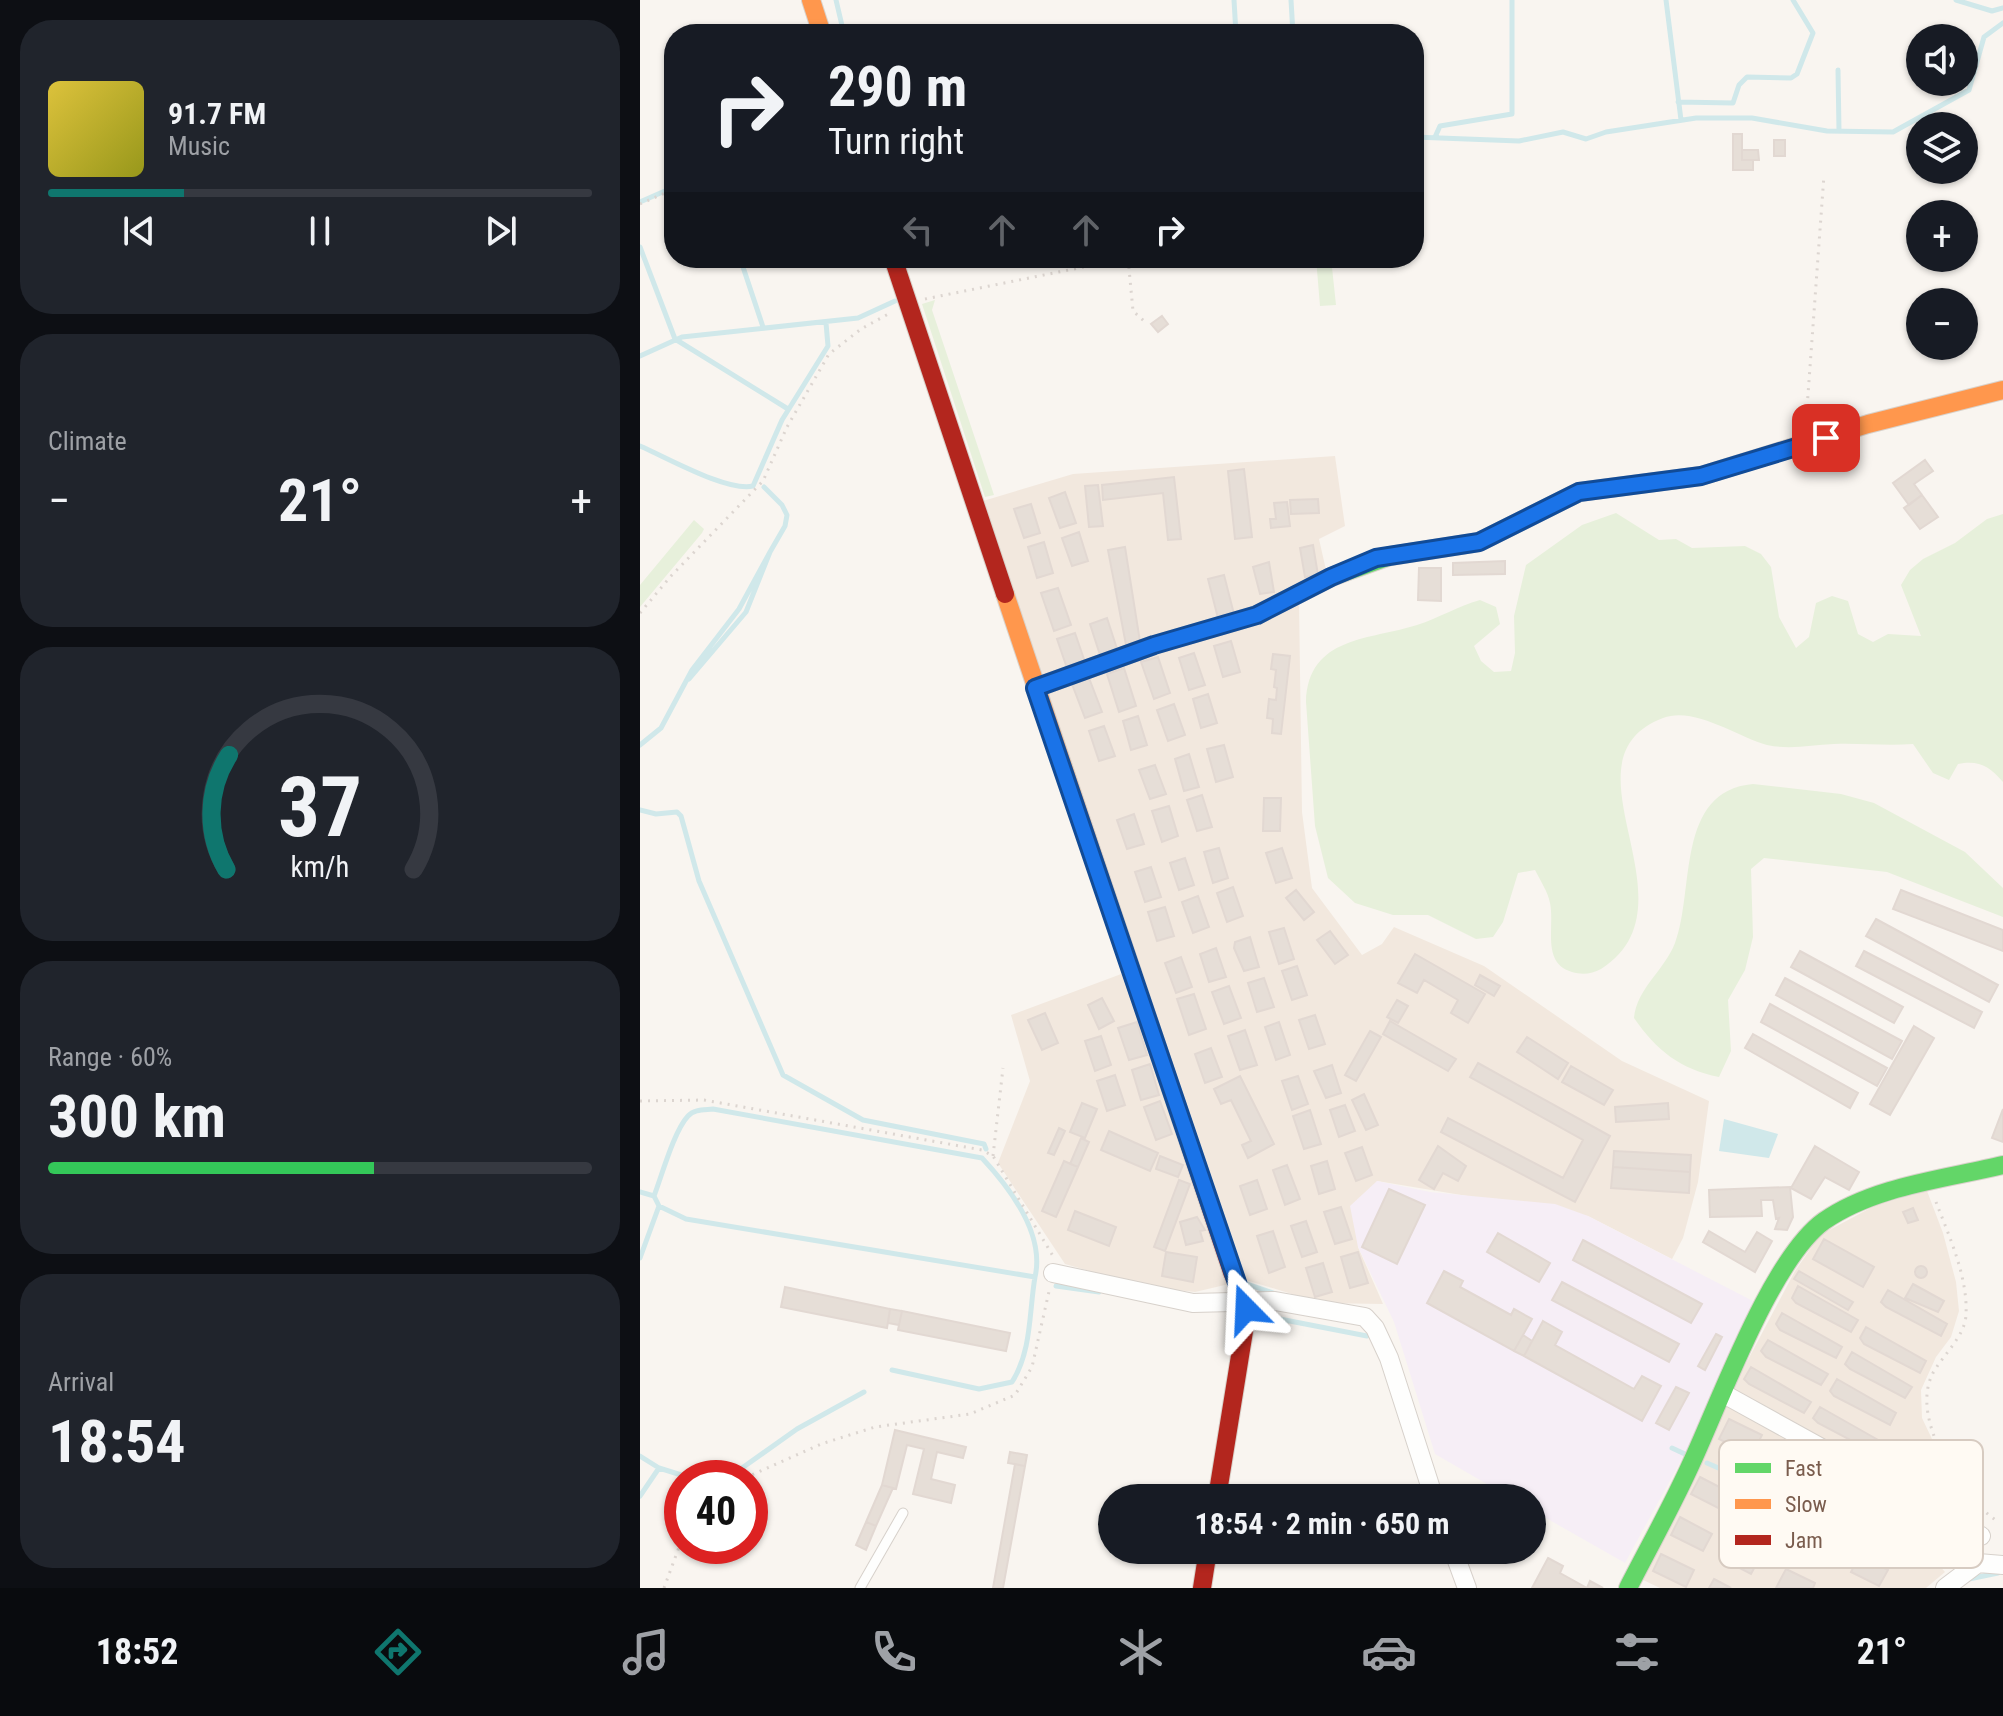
<!DOCTYPE html>
<meta charset="utf-8">
<style>
:root{--surface:#171b24;--page:#20242c;--text:#f1f3f6;--muted:#9ea1a6;--line:#363941;--accent:#0f766e}
body{margin:0;font-family:"Roboto Condensed",sans-serif;background:var(--page);color:var(--text);height:100vh;display:flex;flex-direction:column;font-size:30px;white-space:nowrap}
*{box-sizing:border-box;margin:0}
p{font-size:26px;color:var(--muted)}
.icon{flex:none;width:44px;height:44px;fill:none;stroke:currentColor;stroke-width:2;stroke-linecap:round;stroke-linejoin:round}
.map{position:relative;flex:1;overflow:hidden}
.side{display:flex;flex-direction:column;gap:20px;padding:20px;background:#0d0f14;width:640px}
.side>*{flex:none}
.top-card{position:absolute;left:24px;top:24px;width:760px;height:244px;border-radius:32px;box-shadow:0 2px 6px #0004;background:#171b24;color:var(--text);overflow:hidden}
.tools{position:absolute;left:1266px;top:24px;display:grid;gap:16px}
.tools a{display:grid;place-items:center;width:72px;height:72px;border-radius:50%;background:var(--surface);box-shadow:0 2px 6px #0004;font-size:40px}
.speed{position:absolute;left:24px;top:1460px;display:flex;gap:16px;font-size:40px;font-weight:700;text-align:center}
.speed>*{display:grid;place-content:center;width:104px;height:104px;border-radius:50%;background:var(--surface);box-shadow:0 2px 6px #0004;line-height:1}
.speed .limit{border:12px solid #d22;background:#fff;color:#111}
.pin{position:absolute;display:grid;place-items:center;width:68px;height:68px;color:#fff;margin:-34px;border-radius:16px;box-shadow:0 4px 12px #0006}
.me{position:absolute;width:88px;margin:-44px;rotate:339deg;stroke-linejoin:round;filter:drop-shadow(0 0 6px #0008)}
.turn{display:flex;align-items:center;gap:28px;height:168px;padding:0 32px;font-size:36px}
.turn .icon{width:104px;height:104px;stroke-width:2.5}
.turn b{display:block;font-size:56px;line-height:68px}
.lanes{display:flex;align-items:center;height:76px;padding:0 32px;background:#0003;justify-content:center;gap:40px;direction:ltr}
.lanes .off{opacity:.35}
.big{font-size:60px;font-weight:700;line-height:1.1}
.side .card{flex:1;display:flex;flex-direction:column;justify-content:center;gap:12px;min-width:0;padding:0 28px;border-radius:32px;background:var(--page)}
.side .dial{align-items:center;gap:0}
.dial svg{height:208px;overflow:visible;fill:none;stroke:var(--line);stroke-width:7;stroke-linecap:round;text-anchor:middle}
.dial text{fill:var(--text);stroke:none}
.song{display:flex;align-items:center;gap:24px}
.cover{width:96px;height:96px;border-radius:12px;background:linear-gradient(135deg,hsl(50 70% 55%),hsl(60 70% 35%))}
.played{height:8px;border-radius:4px;background:linear-gradient(90deg,var(--accent) 25%,var(--line) 25%)}
.keys{display:flex;justify-content:space-around;direction:ltr}
.heat{display:flex;justify-content:space-between;align-items:center;font-size:44px;direction:ltr}
.charge{height:12px;border-radius:6px;background:linear-gradient(90deg,#34c759 60%,var(--line) 0)}
.trip{position:absolute;left:458px;top:1484px;width:448px;height:80px;border-radius:40px;background:var(--surface);box-shadow:0 2px 6px #0004;font-weight:700;line-height:80px;text-align:center}
.tabs{display:flex;height:128px;justify-content:space-around;align-items:center;background:#090b0e;color:var(--muted)}
.tabs .icon{width:56px;height:56px}
.tabs .current{color:var(--accent)}
.tabs b{font-size:36px;color:var(--text)}
main{display:flex;flex:1;min-height:0}
.map>svg:first-child{display:block}
</style>
<main>
<section class="side">
<div class="card">
<div class="song"><i class="cover"></i><div><b>91.7 FM</b><p>Music</p></div></div>
<div class="played"></div>
<div class="keys"><svg class="icon" aria-label="previous" viewBox="0 0 24 24"><path d="M18 5L8 12l10 7zM5 5v14"/></svg><svg class="icon" aria-label="pause" viewBox="0 0 24 24"><path d="M8 5v14M16 5v14"/></svg><svg class="icon" aria-label="next" viewBox="0 0 24 24"><path d="M6 5l10 7-10 7zM19 5v14"/></svg></div>
</div>
<div class="card"><p>Climate</p>
<div class="heat"><a>−</a><b class="big">21°</b><a>+</a></div>
</div>
<div class="card dial"><svg viewBox="0 0 100 80">
<path d="M14 69A42 42 0 1 1 86 69"/>
<path d="M14 69A42 42 0 0 1 15 25" stroke="#0f766e"/>
<text x="50" y="56" font-size="32" font-weight="700">37</text>
<text x="50" y="72" font-size="11">km/h</text>
</svg></div>
<div class="card"><p>Range · 60%</p><b class="big">300 km</b><div class="charge"></div></div>
<div class="card"><p>Arrival</p><b class="big">18:54</b></div>
</section>
<div class="map">
<svg width="1363" height="1588" viewBox="0 0 1363 1588">
<rect width="100%" height="100%" fill="#f9f5f0"/>
<path fill="#f2e8de" d="M695,456L705,526L679,539L686,570L659,601L662,812L672,888L722,955L742,944L754,927L844,966L982,1061L1069,1101L1058,1182L1043,1238L1032,1259L948,1216L737,1181L718,1247L743,1304L681,1303L606,1280L555,1292L502,1286L425,1264L358,1163L390,1081L371,1015L500,967L343,501L433,474Z
M1287,1191L1303,1233L1316,1282L1319,1311L1311,1337L1296,1357L1281,1390L1282,1418L1312,1481L1298,1506L1283,1497L1263,1541L1271,1554L1290,1555L1305,1572L1286,1588H1020L1001,1579L1094,1386L1155,1271L1180,1235L1236,1205Z"/>
<path fill="#f6eef6" d="M737,1181L790,1192L915,1204L948,1216L1113,1301L1050,1444L985,1563L892,1510V1498H871L795,1454L754,1322L718,1247L710,1206Z"/>
<path fill="#e7f0db" d="M676,258H691L696,305L680,306Z
M295,300L292,310L354,495L345,497L282,304Z
M976,513L1019,540L1036,539L1052,548L1105,546L1121,554L1131,567L1139,617L1156,648L1169,637L1176,603L1192,596L1208,601L1218,634L1233,642L1248,634L1281,636L1261,585L1270,570L1283,559L1315,543L1347,519L1363,514V782C1349,766 1339,760 1318,764L1309,780L1293,773L1273,744C1246,746 1220,743 1194,744C1171,745 1150,750 1127,745C1097,737 1055,706 1023,718C914,760 1062,904 961,969C952,974 942,975 932,972C901,963 915,927 910,903C908,892 900,880 895,870L878,873L863,922L853,937L836,939L788,915H753L715,903L688,878L675,826L666,702C668,636 730,640 777,625C799,618 818,606 840,600L856,607L860,624L834,646L841,661L854,672L871,671L875,653L874,616L886,565L942,525Z
M54,520L64,529L62,533L0,607V585Z
M1113,784L1201,794L1234,803L1325,852L1363,888V917L1247,872L1124,858L1111,869L1113,937L1105,970L1088,1000L1091,1051L1079,1077C1040,1069 1017,1051 994,1018C997,988 1024,971 1035,943C1055,891 1035,791 1113,784Z"/>
<path fill="#d0e8ea" d="M1084,1119L1138,1134L1129,1158L1079,1151Z"/>
<g fill="none" stroke-linecap="round" stroke-linejoin="round">
<path stroke="#d0e8ea" stroke-width="5" d="M196,0L204,34
M594,0L596,34
M651,0L653,34
M1026,0L1041,120
M1316,0L1352,11L1363,8
M1198,70L1199,131
M1038,102L1093,103L1099,85L1107,77L1151,78L1157,74L1173,33L1153,0
M774,137L879,141L923,132L946,139L966,132L1056,118H1112L1187,131L1253,132L1329,90L1344,37L1363,23
M795,137L800,126L872,114V0
M0,202L34,187
M0,247L35,339L148,409
M100,258L123,327
M0,356L42,337L218,318L255,301
M0,446C26,457 87,492 113,486L142,420L188,346L186,323
M49,679L106,612L130,552L145,526L147,515L142,505L124,487
M0,745L21,728L52,670L99,609L130,552
M0,810L16,814L37,812L41,816L59,881L143,1075L223,1120L344,1144L346,1149
M0,1192L14,1196
M0,1258L19,1206L14,1196C22,1175 34,1131 48,1116C54,1109 64,1110 73,1109L342,1158C370,1188 405,1234 395,1277L46,1219L19,1206
M607,1284L636,1294
M416,1286L459,1292
M614,1314L727,1336
M252,1370L339,1389L372,1382C392,1351 389,1311 395,1277
M1032,1448L1047,1455
M0,1456L19,1468L51,1478
M1067,1463L1250,1543L1340,1555
M88,1478L157,1429L224,1392
M0,1496L19,1468
M1329,1579L1358,1573"/>
</g>
<path fill="#e6ded7" stroke="#e2d8d2" stroke-width="2" d="M1093,134H1102V160H1113V170H1093Z
M1134,140H1145V156H1134Z
M1102,150H1118L1119,160H1102Z
M522,316L528,324L518,332L511,324Z
M1285,460L1293,471L1274,484L1282,495L1269,505L1253,483Z
M604,469L612,537L595,539L588,471Z
M534,477L541,539L528,540L523,493L463,500L462,485Z
M458,485L463,526L449,527L445,486Z
M425,492L436,523L420,528L409,498Z
M1282,495L1298,517L1280,529L1264,508Z
M678,499L679,513L651,514L650,500Z
M647,502L650,526L631,528L630,519H636L634,503Z
M391,504L400,533L384,538L374,509Z
M439,532L448,561L432,566L422,538Z
M404,542L413,573L397,578L388,547Z
M673,545L678,575L665,577L660,548Z
M485,547L501,648L487,650L468,550Z
M865,561V574L813,575V563Z
M629,562L634,592L620,594L613,567Z
M779,568H801V601L778,600Z
M584,575L595,618L579,622L568,579Z
M418,588L431,625L414,631L401,593Z
M467,618L478,652L461,658L450,624Z
M435,633L446,665L428,671L417,639Z
M591,641L600,672L583,677L574,646Z
M554,653L565,685L549,690L539,658Z
M633,654L650,656L641,734L632,733L633,719L627,718L629,699L636,700L637,688L634,687L636,670L631,669Z
M518,657L530,693L514,699L501,662Z
M484,668L496,706L479,712L467,674Z
M449,678L462,712L445,718L432,684Z
M568,694L577,723L561,728L553,699Z
M534,704L545,735L528,741L517,710Z
M498,716L507,745L491,750L483,721Z
M464,726L475,756L459,761L449,731Z
M584,745L593,777L576,782L567,749Z
M549,754L559,787L544,791L535,759Z
M515,765L526,794L510,799L499,770Z
M562,795L572,827L557,831L547,800Z
M624,798H641L640,831H623Z
M529,806L538,836L522,842L512,811Z
M494,814L504,844L487,849L477,820Z
M579,848L588,878L573,883L564,852Z
M642,848L652,878L636,883L626,853Z
M545,858L554,885L539,890L530,863Z
M511,867L521,897L505,902L495,872Z
M593,887L603,916L587,922L577,893Z
M656,890L674,912L664,920L646,898Z
M1261,890L1363,930V951L1253,909Z
M558,896L569,927L553,933L542,902Z
M525,907L534,936L517,941L508,912Z
M1236,919L1358,985L1349,1002L1226,936Z
M644,928L654,959L639,964L629,932Z
M690,931L708,955L695,964L677,940Z
M610,937L619,967L604,971L594,948L595,942Z
M576,948L586,977L569,982L560,954Z
M1160,951L1263,1007L1254,1023L1151,967Z
M1224,951L1342,1012L1334,1028L1216,966Z
M775,954L845,994L828,1023L811,1013L818,1000L784,980L777,993L758,983Z
M541,957L552,987L536,993L525,963Z
M657,966L667,995L652,1000L642,971Z
M840,975L860,986L854,996L835,985Z
M624,978L634,1007L617,1012L608,983Z
M1145,978L1262,1041L1252,1059L1136,995Z
M589,986L601,1018L584,1024L572,992Z
M554,994L566,1029L549,1035L537,999Z
M462,998L474,1021L459,1029L448,1005Z
M757,1000L768,1006L758,1023L747,1017Z
M1130,1004L1247,1068L1237,1086L1121,1022Z
M405,1013L418,1043L402,1050L388,1020Z
M675,1015L685,1044L669,1049L659,1020Z
M750,1021L816,1059L808,1071L743,1034Z
M497,1022L507,1055L489,1060L478,1028Z
M639,1022L650,1055L636,1060L625,1027Z
M1274,1026L1294,1038L1250,1115L1230,1104Z
M605,1030L617,1065L600,1070L588,1036Z
M730,1031L741,1037L716,1081L705,1075Z
M1113,1034L1218,1093L1210,1108L1105,1048Z
M461,1036L471,1065L455,1071L445,1041Z
M887,1037L928,1063L918,1079L877,1052Z
M571,1048L582,1077L565,1083L555,1054Z
M838,1063L970,1136L935,1202L801,1132L808,1118L923,1178L943,1140L830,1077Z
M510,1064L519,1095L501,1100L492,1070Z
M692,1065L701,1093L686,1098L674,1071Z
M931,1066L973,1090L964,1105L922,1082Z
M475,1075L485,1105L467,1111L457,1081Z
M600,1076L634,1144L608,1158L602,1145L611,1141L591,1100L581,1104L574,1089Z
M658,1076L668,1104L652,1110L642,1081Z
M724,1094L738,1125L726,1130L712,1100Z
M520,1101L532,1134L516,1140L504,1107Z
M442,1103L457,1109L445,1138L430,1132Z
M1028,1103L1029,1119L976,1122L975,1107Z
M705,1105L715,1131L699,1137L690,1110Z
M1363,1109V1142L1352,1138Z
M670,1110L681,1144L664,1149L653,1116Z
M419,1128L425,1131L414,1155L408,1153Z
M469,1131L518,1153L510,1171L461,1150Z
M441,1138L449,1142L438,1167L430,1164Z
M798,1146L826,1166L818,1181L803,1173L794,1189L779,1180Z
M1175,1146L1219,1172L1209,1190L1185,1177L1171,1199L1151,1188Z
M722,1147L732,1175L716,1181L705,1153Z
M974,1151L1051,1155L1050,1172L973,1167Z
M520,1156L543,1165L538,1177L516,1169Z
M424,1161L438,1167L416,1217L402,1211Z
M687,1161L695,1189L679,1194L671,1166Z
M647,1165L660,1199L645,1205L633,1170Z
M973,1167L1050,1172L1049,1193L971,1188Z
M539,1180L550,1184L525,1251L514,1247Z
M617,1180L627,1209L610,1215L600,1186Z
M1150,1187L1153,1217L1147,1230L1135,1229L1139,1218L1136,1219L1133,1200H1121L1122,1216L1070,1217L1069,1190Z
M749,1189L785,1205L757,1264L722,1247Z
M701,1207L712,1239L695,1244L684,1212Z
M1273,1208L1278,1220L1268,1223L1263,1212Z
M435,1211L476,1227L469,1246L428,1230Z
M557,1217L565,1230L560,1231L563,1241L546,1245L540,1222Z
M666,1221L677,1252L662,1257L651,1226Z
M633,1231L645,1267L629,1273L617,1236Z
M1069,1231L1105,1252L1117,1232L1132,1241L1115,1272L1063,1242Z
M858,1233L910,1263L899,1282L847,1252Z
M1184,1239L1234,1267L1223,1287L1173,1259Z
M943,1240L1062,1304L1051,1323L933,1260Z
M526,1252L557,1257L553,1282L522,1276Z
M718,1252L728,1283L710,1288L701,1257Z
M683,1263L692,1292L675,1297L666,1268Z
M1275 1272a6 6 0 1 1 12 0a6 6 0 1 1-12 0Z
M804,1271L823,1281L820,1287L871,1315L874,1309L892,1319L874,1351L787,1303Z
M1159,1271L1213,1302L1208,1310L1154,1279Z
M922,1282L1039,1344L1029,1362L912,1300Z
M1273,1284L1304,1301L1298,1312L1265,1298Z
M1158,1286L1218,1320L1211,1332L1156,1303L1152,1298Z
M145,1287L250,1309L247,1328L141,1307Z
M1248,1290L1307,1324L1301,1336L1246,1307L1241,1302Z
M250,1309L262,1311L259,1325L248,1323Z
M262,1311L370,1333L366,1351L258,1330Z
M1142,1313L1202,1347L1196,1358L1140,1330L1136,1324Z
M903,1321L922,1332L915,1345L994,1389L1002,1376L1021,1386L1002,1421L884,1356Z
M1226,1327L1286,1361L1280,1373L1224,1344L1220,1338Z
M1076,1334L1082,1337L1065,1370L1058,1366Z
M883,1335L892,1341L884,1356L874,1351Z
M1128,1340L1188,1374L1181,1385L1126,1357L1121,1351Z
M1212,1352L1272,1387L1265,1398L1210,1369L1205,1364Z
M1111,1367L1171,1402L1164,1413L1109,1384L1104,1379Z
M1197,1379L1256,1413L1250,1425L1194,1396L1190,1391Z
M1036,1387L1049,1393L1029,1430L1016,1423Z
M1180,1407L1240,1441L1233,1452L1178,1423L1173,1418Z
M1089,1419L1122,1435L1112,1455L1079,1439Z
M255,1430L326,1447L323,1458L297,1452L291,1479L315,1485L311,1503L273,1494L284,1449L267,1445L256,1489L242,1485Z
M370,1452L387,1455L385,1466L368,1463Z
M375,1464L385,1466L363,1588H353Z
M1060,1477L1093,1494L1084,1511L1051,1494Z
M242,1485L253,1488L236,1526L226,1522Z
M1040,1517L1072,1534L1063,1551L1031,1535Z
M226,1522L236,1526L226,1550L216,1545Z
M1094,1546L1119,1559L1111,1574L1086,1561Z
M1021,1554L1054,1570L1046,1587L1013,1571Z
M1220,1555L1248,1570L1239,1586L1211,1572Z
M908,1558L923,1566L920,1573L947,1588L950,1581L963,1588H892Z
M1146,1569L1175,1583L1173,1588H1136Z
M1074,1579L1091,1588H1069Z"/>
<g fill="none" stroke-linecap="round" stroke-linejoin="round">
<defs>
<path id="lane" d="M220,1588L263,1513"/>
<path id="street" d="M413,1273L553,1303L635,1301L725,1317L735,1328L749,1358L794,1498
M1082,1393L1341,1536
M813,1550L827,1588
M1305,1588L1338,1563L1363,1565"/>
<path id="fast" d="M395,688L514,645L617,615L691,577L750,556
M988,1588C1009,1547 1032,1506 1051,1464C1080,1402 1131,1259 1184,1221C1234,1186 1305,1179 1363,1165"/>
<path id="slow" d="M171,0L182,34
M1015,482L1061,476L1228,424L1363,390
M365,594L492,972"/>
<path id="jam" d="M253,258L365,594
M750,556L839,542L939,492L1015,482
M492,972L592,1272L605,1301V1325L577,1498
M562,1588L568,1550"/>
</defs>
<use href="#lane" stroke="#d7d1cb" stroke-width="11"/>
<use href="#street" stroke="#d7d1cb" stroke-width="20"/>
<use href="#fast" stroke="#d9d2cb" stroke-width="20"/>
<use href="#slow" stroke="#d9d2cb" stroke-width="20"/>
<use href="#jam" stroke="#d9d2cb" stroke-width="20"/>
<path stroke="#dcd5d0" stroke-width="3" stroke-dasharray="2 6" stroke-linecap="butt" d="M0,204L34,189
M285,299L488,258L493,311L504,321
M1166,422L1184,175
M0,613L31,576L123,481L147,427L189,354L221,329L252,312
M0,1101L64,1100L342,1150L353,1156L413,1256
M353,1156L363,1068
M1296,1202C1309,1236 1328,1277 1326,1315C1325,1336 1303,1355 1293,1373C1269,1418 1320,1496 1357,1521
M105,1478L181,1444L235,1427L330,1414L375,1395L392,1367L410,1287
M24,1588L42,1539"/>
<use href="#lane" stroke="#fefefd" stroke-width="9"/>
<use href="#street" stroke="#fefefd" stroke-width="18"/>
<use href="#fast" stroke="#63d668" stroke-width="18"/>
<use href="#slow" stroke="#ff974d" stroke-width="18"/>
<use href="#jam" stroke="#b3261e" stroke-width="18"/>
</g>
<g fill="none" stroke-linecap="round" stroke-linejoin="round">
<defs>
<path id="route" d="M606,1309L395,688L514,645L617,615L691,577L736,558L839,542L939,492L1061,476L1186,438"/>
</defs>
<use href="#route" stroke="#114b97" stroke-width="20"/>
<use href="#route" stroke="#1a73e8" stroke-width="14"/>
</g>
<rect x="1079" y="1440" width="264" height="128" rx="12" fill="#fffaf3" stroke="#d7cbc1" stroke-width="2"/>
<rect x="1095" y="1463" width="36" height="10" fill="#63d668"/>
<rect x="1095" y="1499" width="36" height="10" fill="#ff974d"/>
<rect x="1095" y="1535" width="36" height="10" fill="#b3261e"/>
<g font-size="22" fill="#7a5c4d">
<text x="1145" y="1476">Fast</text>
<text x="1145" y="1512">Slow</text>
<text x="1145" y="1548">Jam</text>
</g>
</svg>
<div class="tools">
<a><svg class="icon" aria-label="sound" viewBox="0 0 24 24"><path d="M4 9h4l5-4v14l-5-4H4zM17 9q2 3 0 6"/></svg></a>
<a><svg class="icon" aria-label="layers" viewBox="0 0 24 24"><path d="M12 4l9 5-9 5-9-5zM3 14l9 5 9-5"/></svg></a>
<a>+</a>
<a>−</a>
</div>
<div class="speed"><div class="limit">40</div></div>
<div class="pin" style="left:1186px;top:438px;background:#d93025"><svg class="icon" aria-label="arrive" viewBox="0 0 24 24"><path d="M6 21V4h12l-3 4 3 4H6"/></svg></div>
<svg class="me" style="left:606px;top:1309px" viewBox="-20 -20 40 40"><path d="M0-17L14 15 0 8-14 15z" fill="#1a73e8" stroke="#fff" stroke-width="4"/></svg>
<div class="trip">18:54 · 2 min · 650 m</div>
<div class="top-card">
<div class="turn"><svg class="icon" aria-label="right" viewBox="0 0 24 24"><path d="M7 20v-9h11M14 6l5 5-5 5"/></svg><div><b>290 m</b>Turn right</div></div>
<div class="lanes"><svg class="icon off" aria-label="left" viewBox="0 0 24 24"><path d="M17 20v-9H6M10 6l-5 5 5 5"/></svg><svg class="icon off" aria-label="ahead" viewBox="0 0 24 24"><path d="M12 20V5M6 11l6-6 6 6"/></svg><svg class="icon off" aria-label="ahead" viewBox="0 0 24 24"><path d="M12 20V5M6 11l6-6 6 6"/></svg><svg class="icon" aria-label="right" viewBox="0 0 24 24"><path d="M7 20v-9h11M14 6l5 5-5 5"/></svg></div>
</div>
</div>
</main>
<nav class="tabs">
<b>18:52</b>
<svg class="icon current" aria-label="directions" viewBox="0 0 24 24"><path d="M12 3l9 9-9 9-9-9zM9 14v-3h6M13 9l2 2-2 2"/></svg>
<svg class="icon" aria-label="music" viewBox="0 0 24 24"><path d="M9 18V5l10-2v13"/><circle cx="6" cy="18" r="3"/><circle cx="16" cy="16" r="3"/></svg>
<svg class="icon" aria-label="phone" viewBox="0 0 24 24"><path d="M5 4h4l2 5-3 2q2 4 5 5l2-3 5 2v4C11 20 4 13 5 4z"/></svg>
<svg class="icon" aria-label="climate" viewBox="0 0 24 24"><path d="M12 3v18M4 7l16 10M4 17L20 7"/></svg>
<svg class="icon" aria-label="car" viewBox="0 0 24 24"><path d="M5 17H2v-5l4-1 3-4h7l3 4 3 1v5h-3M9 17h6M6 11h13"/><circle cx="7" cy="17" r="2"/><circle cx="17" cy="17" r="2"/></svg>
<svg class="icon" aria-label="filters" viewBox="0 0 24 24"><path d="M4 7h16M4 17h16"/><circle cx="9" cy="7" r="2"/><circle cx="15" cy="17" r="2"/></svg>
<b>21°</b>
</nav>
